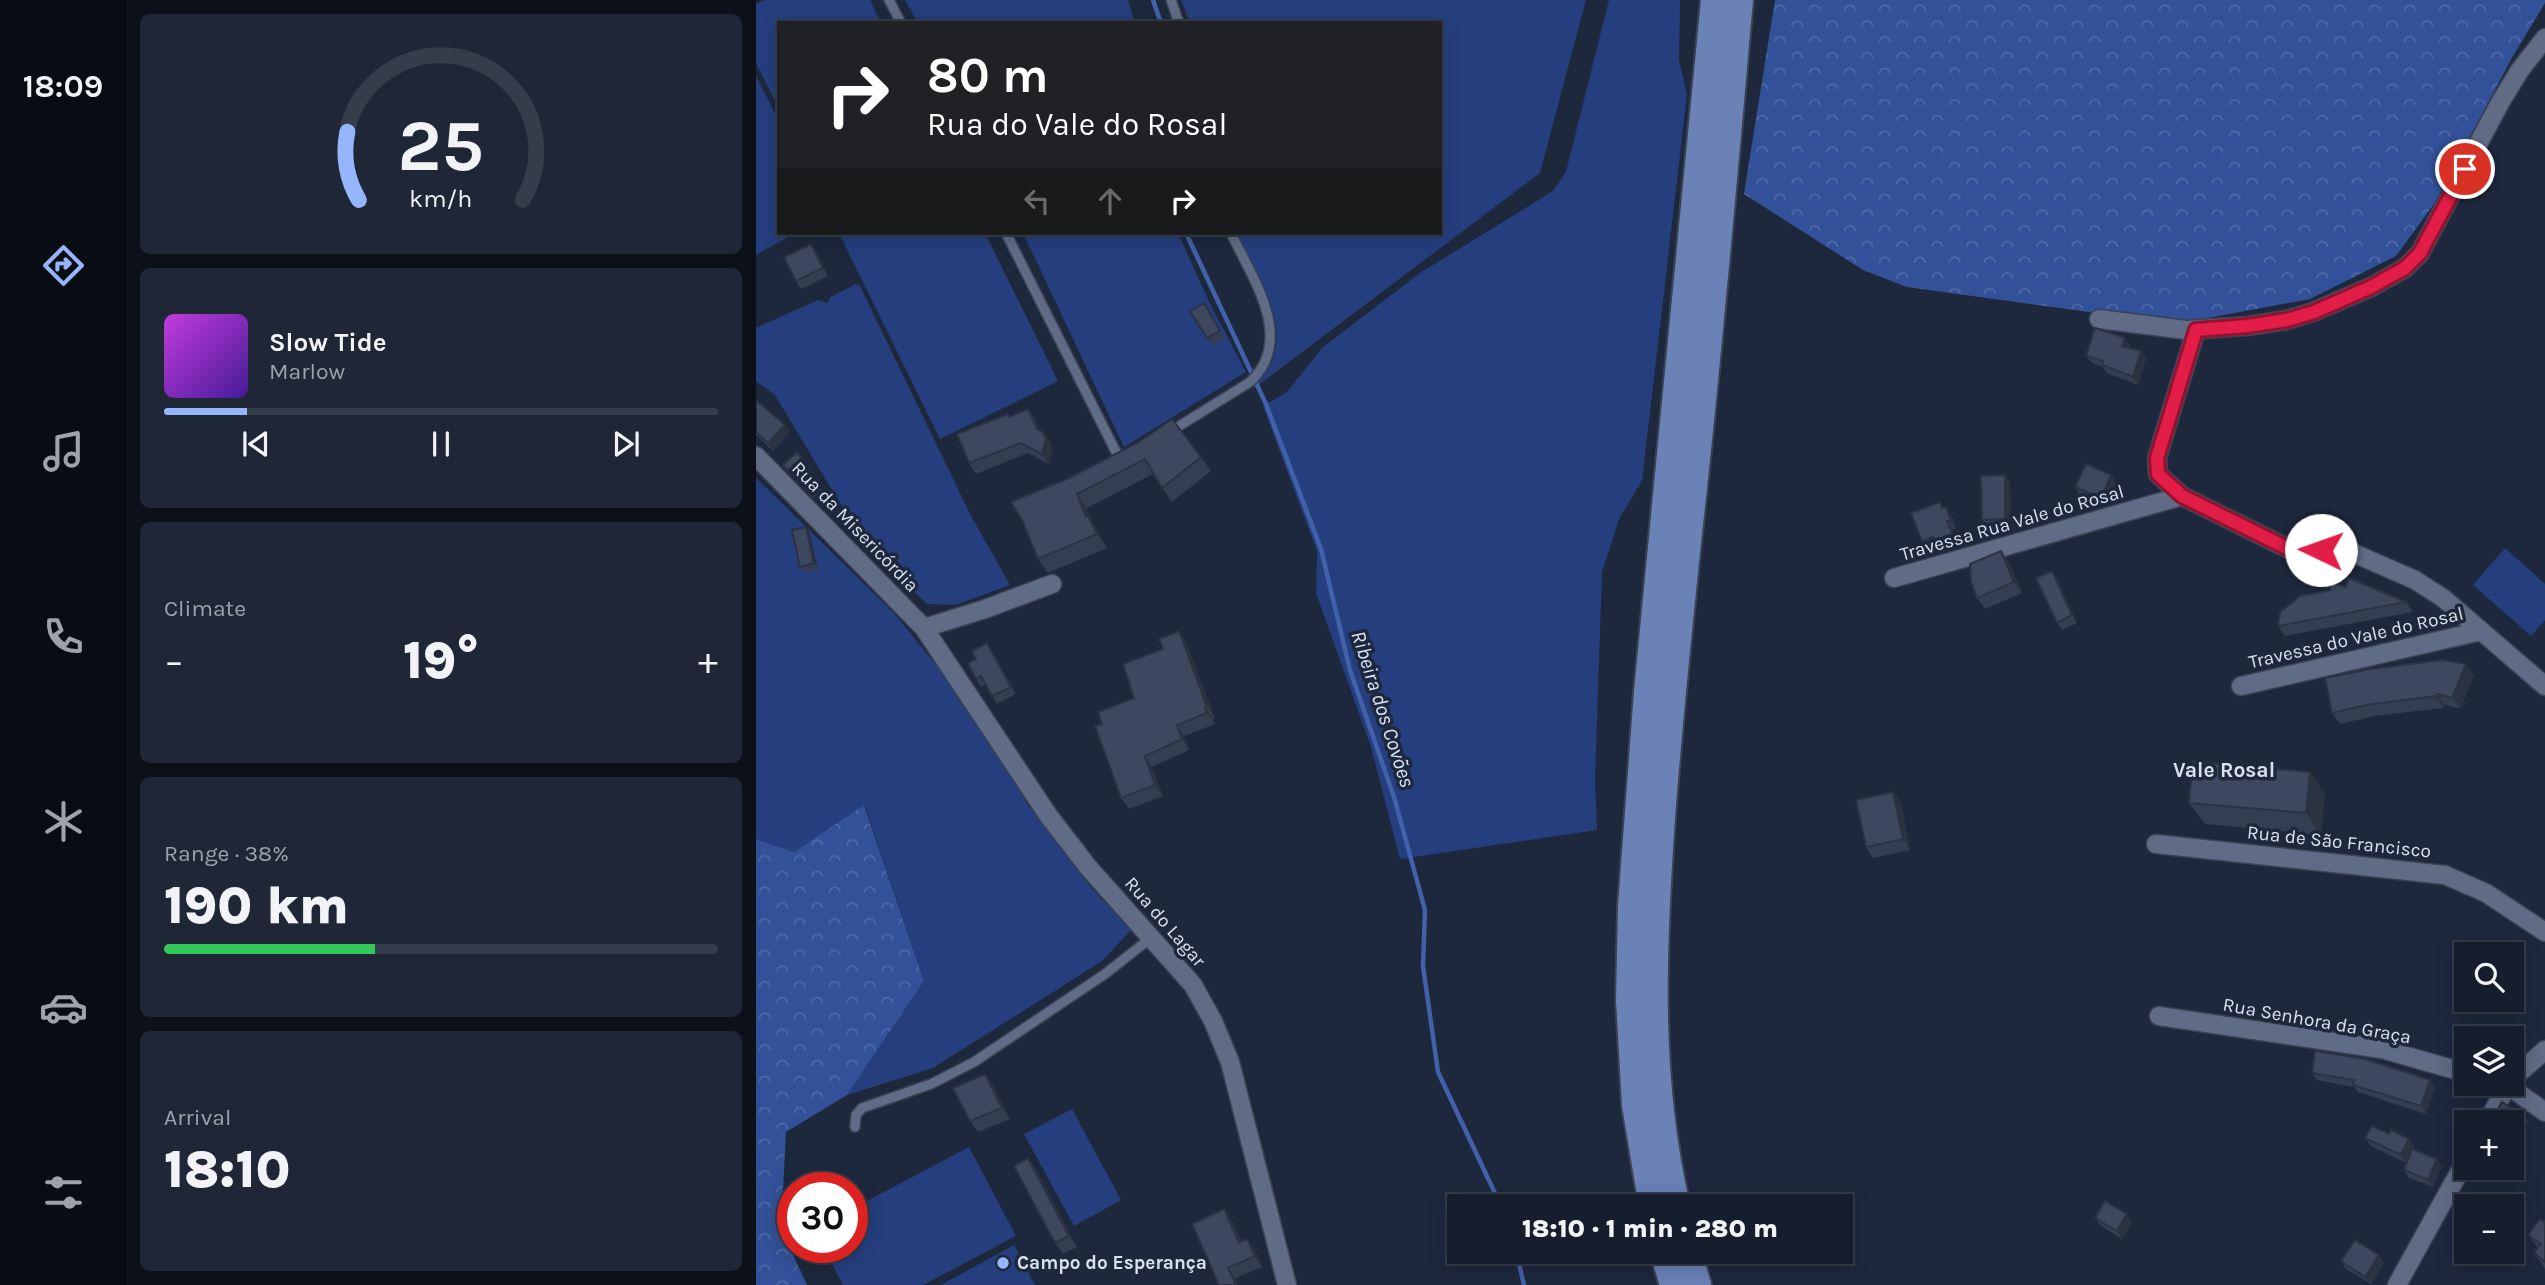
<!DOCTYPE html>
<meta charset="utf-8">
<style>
:root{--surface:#161e2e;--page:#1f2736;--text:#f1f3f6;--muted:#9ea2aa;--line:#353c4a;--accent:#95b6fd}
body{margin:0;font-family:Karla,sans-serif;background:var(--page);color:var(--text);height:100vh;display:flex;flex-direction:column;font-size:26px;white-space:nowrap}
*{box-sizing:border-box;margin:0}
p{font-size:23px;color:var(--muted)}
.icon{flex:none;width:38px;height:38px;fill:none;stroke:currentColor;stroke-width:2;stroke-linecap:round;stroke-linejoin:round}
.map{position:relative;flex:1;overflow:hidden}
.panel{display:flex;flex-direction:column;gap:14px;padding:14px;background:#0c1019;width:630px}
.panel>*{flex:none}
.banner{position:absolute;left:21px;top:21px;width:665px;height:214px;border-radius:0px;box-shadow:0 4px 18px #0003,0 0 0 2px var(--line);background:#202124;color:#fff;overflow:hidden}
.fabs{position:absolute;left:1698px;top:942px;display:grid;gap:14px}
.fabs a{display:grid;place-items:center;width:70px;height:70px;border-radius:0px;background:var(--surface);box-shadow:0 4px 18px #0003,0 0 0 2px var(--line);font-size:35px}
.speed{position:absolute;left:21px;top:1172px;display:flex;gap:14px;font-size:35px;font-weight:700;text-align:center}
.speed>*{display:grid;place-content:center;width:91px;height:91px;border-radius:50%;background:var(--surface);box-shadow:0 4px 18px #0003,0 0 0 2px var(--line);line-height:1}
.speed .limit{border:10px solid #d22;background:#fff;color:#111}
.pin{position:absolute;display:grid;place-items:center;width:60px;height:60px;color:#fff;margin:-30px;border:4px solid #fff;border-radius:50%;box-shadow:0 2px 7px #0007}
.me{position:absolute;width:77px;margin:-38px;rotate:273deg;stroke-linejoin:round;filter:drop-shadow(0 0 5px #0008)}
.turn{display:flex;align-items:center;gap:24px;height:147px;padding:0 35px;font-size:32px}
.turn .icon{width:91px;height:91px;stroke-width:2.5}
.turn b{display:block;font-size:49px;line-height:60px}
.lanes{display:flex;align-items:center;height:66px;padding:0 35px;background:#0003;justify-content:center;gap:35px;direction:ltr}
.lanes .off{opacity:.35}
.big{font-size:52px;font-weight:800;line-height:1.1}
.panel .tile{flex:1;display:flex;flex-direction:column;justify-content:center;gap:10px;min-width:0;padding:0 24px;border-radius:10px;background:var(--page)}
.panel .dial{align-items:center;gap:0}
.dial svg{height:182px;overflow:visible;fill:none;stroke:var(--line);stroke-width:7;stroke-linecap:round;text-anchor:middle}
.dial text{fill:var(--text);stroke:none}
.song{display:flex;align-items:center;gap:21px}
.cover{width:84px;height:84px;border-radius:10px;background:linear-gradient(135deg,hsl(290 70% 55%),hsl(260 70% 35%))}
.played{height:7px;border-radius:4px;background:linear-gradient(90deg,var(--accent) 15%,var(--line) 15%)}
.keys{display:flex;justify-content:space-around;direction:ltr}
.heat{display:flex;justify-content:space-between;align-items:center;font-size:38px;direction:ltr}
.charge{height:10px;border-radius:5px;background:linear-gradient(90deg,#34c759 38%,var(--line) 0)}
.trip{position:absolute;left:691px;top:1194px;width:406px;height:70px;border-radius:0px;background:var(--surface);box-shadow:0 4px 18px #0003,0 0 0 2px var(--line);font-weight:800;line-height:70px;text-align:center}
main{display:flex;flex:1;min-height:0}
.menu{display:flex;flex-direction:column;width:126px;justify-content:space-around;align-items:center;background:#090c12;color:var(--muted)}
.menu .icon{width:49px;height:49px}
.menu .active{color:var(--accent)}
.menu b{font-size:32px;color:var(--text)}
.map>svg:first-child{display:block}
</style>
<main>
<nav class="menu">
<b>18:09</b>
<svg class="icon active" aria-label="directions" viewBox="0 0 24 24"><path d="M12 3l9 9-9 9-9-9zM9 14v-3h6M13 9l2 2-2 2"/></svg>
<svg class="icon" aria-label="music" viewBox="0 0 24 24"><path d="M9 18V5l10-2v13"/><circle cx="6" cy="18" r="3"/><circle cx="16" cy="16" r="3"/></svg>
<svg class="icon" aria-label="phone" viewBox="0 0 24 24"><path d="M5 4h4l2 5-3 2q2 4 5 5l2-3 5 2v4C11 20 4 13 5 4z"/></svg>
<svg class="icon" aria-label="climate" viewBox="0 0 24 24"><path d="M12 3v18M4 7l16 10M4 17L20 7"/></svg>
<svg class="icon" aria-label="car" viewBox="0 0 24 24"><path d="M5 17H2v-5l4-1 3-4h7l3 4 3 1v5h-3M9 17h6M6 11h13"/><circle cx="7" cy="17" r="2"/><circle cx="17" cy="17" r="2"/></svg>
<svg class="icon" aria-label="filters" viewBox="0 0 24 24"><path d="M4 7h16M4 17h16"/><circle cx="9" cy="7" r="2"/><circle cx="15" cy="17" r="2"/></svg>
</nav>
<section class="panel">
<div class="tile dial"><svg viewBox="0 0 100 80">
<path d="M14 69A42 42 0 1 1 86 69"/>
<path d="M14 69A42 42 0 0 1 9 39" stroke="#95b6fd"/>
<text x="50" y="56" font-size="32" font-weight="700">25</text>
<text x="50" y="72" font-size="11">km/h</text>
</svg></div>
<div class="tile">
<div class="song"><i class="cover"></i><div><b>Slow Tide</b><p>Marlow</p></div></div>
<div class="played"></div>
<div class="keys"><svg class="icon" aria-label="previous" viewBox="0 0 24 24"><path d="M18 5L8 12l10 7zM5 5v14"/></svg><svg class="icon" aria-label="pause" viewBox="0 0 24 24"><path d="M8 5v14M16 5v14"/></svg><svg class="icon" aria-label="next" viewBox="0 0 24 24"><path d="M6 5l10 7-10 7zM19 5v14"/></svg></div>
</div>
<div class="tile"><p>Climate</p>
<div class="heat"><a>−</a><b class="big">19°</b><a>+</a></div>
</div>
<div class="tile"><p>Range · 38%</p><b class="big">190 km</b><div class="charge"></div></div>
<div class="tile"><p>Arrival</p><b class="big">18:10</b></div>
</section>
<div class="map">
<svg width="1789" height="1285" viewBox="0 0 1789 1285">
<defs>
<pattern id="forest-crowns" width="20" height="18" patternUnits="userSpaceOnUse" patternTransform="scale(1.75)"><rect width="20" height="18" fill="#335198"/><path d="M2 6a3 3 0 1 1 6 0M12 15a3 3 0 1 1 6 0" fill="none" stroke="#506aa7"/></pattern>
</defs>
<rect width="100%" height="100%" fill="#1e283d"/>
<path fill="#253f7e" d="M9,0H114L125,23H23V109L0,63V4Z
M149,0H372L379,23H162Z
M425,0H830L784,173L497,389C506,379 516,365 519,351C528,314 497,266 481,233H684V23H434Z
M853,0H924L923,60L931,94L886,481L863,519L846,572L839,779L841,830L644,859L615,747L560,593L561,551L507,406L531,392L566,348L664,273L797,191L810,172Z
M0,76L23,121V233H39L0,255Z
M83,233H229L302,381L184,439Z
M267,233H422L455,306L490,372L368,447Z
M100,284L104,286L214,514L254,585L199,605L171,604L124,558L96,523L19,395L0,381V328L62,300L71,303L75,297Z
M0,478L138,613L197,686L243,755L272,805L332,884L375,930L346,961L177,1068L91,1095L168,981L109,806L38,852L0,839Z
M1749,548L1789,584V620L1775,636L1717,585Z
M316,1109L365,1200L318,1226L268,1134Z
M213,1147L260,1236L167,1285H87L68,1248H96V1209Z
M258,1245L279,1285H185Z"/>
<path fill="url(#forest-crowns)" d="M1019,0H1789V3L1757,56L1678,204L1640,256L1554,299L1436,321L1340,313L1151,287L1107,270L988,194Z
M108,805L168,981L91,1095L30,1132L25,1229L51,1285H0V839L38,852Z"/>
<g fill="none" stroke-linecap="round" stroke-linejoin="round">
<path stroke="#4161aa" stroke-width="4.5" d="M397,0L405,23
M430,233L510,404L565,549L594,670L638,797L669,910L667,966L682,1072L745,1206
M760,1251L768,1285"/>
<defs>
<path id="service" d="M133,0L145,23
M415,0L423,23
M250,233L360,452L370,459
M412,433L494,382C540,339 496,278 475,233
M99,1127L100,1115L106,1108L175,1084L218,1062L349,974L396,937"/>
<path id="minor" d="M1343,319L1430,330L1491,326L1531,320L1557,312L1615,287L1649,268L1664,253L1745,101L1764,70L1789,38
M1440,330L1401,458L1402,474L1426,496L1535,550L1546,552L1580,548L1595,552L1659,580L1687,598L1789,686
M0,456L168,628L292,815L332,867L437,985L457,1021L474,1062L531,1285
M1138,578L1426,496
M168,628L229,609L296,584
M1485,686L1725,631
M1400,844L1689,875L1730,893L1789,932
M1403,1016L1626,1049L1710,1073
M1755,1080L1789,1050
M1745,1083L1751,1085L1789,1112
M1731,1122L1753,1083
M1641,1285L1710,1160"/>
<path id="trunk" d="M897,1206L880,1105L874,1000L876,906L892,692L959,0
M920,1206C890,1079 896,947 905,818C912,723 922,628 932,533C952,356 967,178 983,0
M908,1251L918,1285
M931,1251L941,1285"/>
</defs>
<use href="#service" stroke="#3a4254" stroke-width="12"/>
<use href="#minor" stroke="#3a4254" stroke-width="21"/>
<use href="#trunk" stroke="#3a4254" stroke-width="32"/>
<use href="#service" stroke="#606c85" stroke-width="9"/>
<use href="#minor" stroke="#606c85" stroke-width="18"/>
<use href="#trunk" stroke="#6a82b6" stroke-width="28"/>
</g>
<path fill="#343e52" d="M55,244L60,251L72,276L45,289L40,281Z
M448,303L469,338L456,345L451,338Z
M1374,345L1373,348L1385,351L1390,359L1382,385L1351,373L1347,367L1336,363L1330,356Z
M0,400L34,432L17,451L0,435Z
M272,409L279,419L284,431L294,442L297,449L293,464L272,453L220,474L213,463L254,417Z
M383,442L445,457L455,471L416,502L397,474L331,508L337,523L351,548L292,573L282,559L266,520L313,478Z
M41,452L66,489L57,498L33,472L27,465Z
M1249,475L1254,482L1255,527H1231L1226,520Z
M1355,475L1361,483L1350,506L1324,495L1319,487Z
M1188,507H1190L1195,514L1200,529H1196L1201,541L1183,548L1181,545L1171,548L1166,541Z
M54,533L62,570L49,573L44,567Z
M1245,551L1253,562L1266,593L1229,609L1221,598Z
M1296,571L1301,578L1321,623L1306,630L1301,623Z
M1589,587L1650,602L1657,612L1529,636L1522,626Z
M430,642L459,718L457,719L459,724L428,736L433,750L396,767L407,796L373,809L365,798L346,724L378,698Z
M236,650L260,694L241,704L229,684L225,687L220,679Z
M1710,664L1718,675L1704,709L1689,705L1688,708L1618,716L1584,724L1576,713Z
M1554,772L1569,794L1565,835L1449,824L1433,803Z
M1137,792L1145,803L1154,850L1117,858L1110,847Z
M1556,1073L1679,1087L1670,1114L1602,1092L1598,1087L1561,1080Z
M237,1085L254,1119L222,1132L214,1121Z
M1767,1115L1773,1122L1763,1138L1755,1134V1122Z
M1633,1134L1653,1139L1658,1146L1657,1149L1686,1167L1677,1187L1653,1178L1648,1170L1650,1163L1615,1146L1609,1138Z
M272,1158L280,1169L321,1247L307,1254L299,1243Z
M468,1209L476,1221L486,1242L499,1250L506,1267L463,1285Z
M1339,1218L1376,1222L1366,1239L1344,1225Z
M1789,1222V1269L1778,1253L1782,1248L1772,1235Z
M1623,1255L1628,1263L1615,1284L1590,1269L1585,1261Z"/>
<path fill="#2b3242" d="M55,244L60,251L72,276L67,268Z
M1369,338L1374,345L1372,353L1366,346Z
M1385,351L1390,359L1382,385L1377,377Z
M272,409L279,419L288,439L281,429Z
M29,425L34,432L17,451L12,443Z
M287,432L294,442L297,449L293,464L286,454Z
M1249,475L1254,482L1255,527L1249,519Z
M1355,475L1361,483L1350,506L1345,498Z
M321,494L331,508L337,523L351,548L330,517Z
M1190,507L1195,514L1200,529L1195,521Z
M1191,521L1196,529L1201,541L1196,534Z
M50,527L54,533L62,570L58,563Z
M1245,551L1253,562L1266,593L1258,582Z
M1296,571L1301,578L1321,623L1316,615Z
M423,631L430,642L459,718L451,707Z
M231,643L236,650L260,694L255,687Z
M1710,664L1718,675L1704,709L1696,698Z
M1681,694L1689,705L1688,708L1680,696Z
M449,708L457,719L459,724L451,713Z
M421,725L428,736L433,750L426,739Z
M389,756L396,767L407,796L399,785Z
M1554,772L1569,794L1565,835L1550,813Z
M1137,792L1145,803L1154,850L1147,839Z
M229,1074L237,1085L254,1119L246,1108Z
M1674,1080L1679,1087L1670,1114L1665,1106Z
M1767,1115L1773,1122L1763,1138L1758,1131Z
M1653,1139L1658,1146L1650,1163L1645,1155Z
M272,1158L280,1169L321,1247L313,1236Z
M1681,1159L1686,1167L1677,1187L1672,1180Z
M468,1209L476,1221L491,1254L483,1243Z
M1371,1214L1376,1222L1366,1239L1361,1231Z
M491,1239L499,1250L506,1267L499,1256Z
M1623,1255L1628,1263L1615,1284L1609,1277Z
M472,1268L480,1279L482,1285H480Z"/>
<path fill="#3d485f" stroke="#2b3242" stroke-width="2" d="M55,244L67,268L40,281L28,257Z
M448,303L464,331L451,338L434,311Z
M1339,328L1369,338L1366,346L1385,351L1377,377L1346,365L1347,361L1330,356Z
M0,400L29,425L12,443L0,432Z
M272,409L281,429L287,432L290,439L286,454L265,443L213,463L201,434L252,414L253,417Z
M416,419L445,457L406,488L389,459L321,494L330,517L332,516L341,534L282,559L266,520L255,502L313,478L383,442Z
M41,452L61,481L51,490L27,465Z
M1330,464L1355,475L1345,498L1319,487Z
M1249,475V519L1226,520L1225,476Z
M1184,502L1186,508L1190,507L1195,521H1191L1196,534L1178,541L1177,537L1166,541L1155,513Z
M50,527L58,563L44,567L36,530Z
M1245,551L1258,582L1221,598L1215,582L1214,564Z
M1296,571L1316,615L1301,623L1280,578Z
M1593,578L1650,602L1522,626L1524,612L1544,596L1574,590L1571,579L1589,587Z
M423,631L451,707L449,708L451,713L421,725L426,739L389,756L399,785L365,798L339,726L346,724L342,712L378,698L367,664L407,649L403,639Z
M231,643L255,687L236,696L225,676L220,679L212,663L220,659L216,651Z
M1687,660L1710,664L1696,698L1681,694L1680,696L1610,705L1576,713L1569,678L1614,669Z
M1437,761L1554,772L1550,813L1433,803Z
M1137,792L1147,839L1110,847L1100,800Z
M1559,1051L1609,1059L1674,1080L1665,1106L1597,1085L1598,1080L1556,1073Z
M229,1074L246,1108L214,1121L197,1088Z
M1746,1102L1767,1115L1758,1131L1755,1129V1122H1742L1737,1118Z
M1616,1126L1633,1134L1635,1130L1653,1139L1645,1155L1609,1138Z
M1656,1149L1681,1159L1672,1180L1648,1170Z
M272,1158L313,1236L299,1243L258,1166Z
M1349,1201L1371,1214L1361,1231L1339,1218Z
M468,1209L483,1243L491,1239L499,1256L472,1268L480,1285H463L436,1224Z
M1784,1219L1789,1222V1262L1778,1253L1785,1244L1772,1235Z
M1599,1240L1623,1255L1609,1277L1585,1261Z"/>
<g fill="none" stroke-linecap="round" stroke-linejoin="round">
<defs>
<path id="route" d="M1565,550H1535L1426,496L1402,474L1401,458L1440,330L1491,326L1531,320L1558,312L1615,287L1649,268L1664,253L1709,169"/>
</defs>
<use href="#route" stroke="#92132f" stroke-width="18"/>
<use href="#route" stroke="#e11d48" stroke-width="12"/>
</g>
<circle fill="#95b6fd" stroke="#1e283d" stroke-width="2.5" cx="247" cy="1263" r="7"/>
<g text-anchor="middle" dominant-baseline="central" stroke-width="7" stroke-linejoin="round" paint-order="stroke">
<g font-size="19" fill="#d9e0ee" stroke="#1e283d">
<text transform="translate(1256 523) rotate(-16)">Travessa Rua Vale do Rosal</text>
<text transform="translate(99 527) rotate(46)">Rua da Misericórdia</text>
<text transform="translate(1600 638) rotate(-13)">Travessa do Vale do Rosal</text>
<text transform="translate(1583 842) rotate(6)">Rua de São Francisco</text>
<text transform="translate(409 922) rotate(49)">Rua do Lagar</text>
<text transform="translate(1561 1021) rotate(10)">Rua Senhora da Graça</text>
</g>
<g font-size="19" font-weight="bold" fill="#d9e0ee" stroke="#1e283d" text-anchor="start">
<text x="261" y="1263">Campo do Esperança</text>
</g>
<g font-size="21" font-style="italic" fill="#d8e2f7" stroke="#1e283d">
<text transform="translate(627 709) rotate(72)">Ribeira dos Covões</text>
</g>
<g font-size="21" font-weight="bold" fill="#d9e0ee" stroke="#1e283d">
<text x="1468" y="770">Vale Rosal</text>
</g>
</g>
</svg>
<div class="fabs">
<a><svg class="icon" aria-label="search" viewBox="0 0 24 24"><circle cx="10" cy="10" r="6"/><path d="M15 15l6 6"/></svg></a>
<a><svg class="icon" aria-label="layers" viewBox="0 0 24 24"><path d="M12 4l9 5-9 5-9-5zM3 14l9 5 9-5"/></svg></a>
<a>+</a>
<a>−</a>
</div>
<div class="speed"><div class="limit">30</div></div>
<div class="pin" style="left:1709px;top:169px;background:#d93025"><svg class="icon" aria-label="arrive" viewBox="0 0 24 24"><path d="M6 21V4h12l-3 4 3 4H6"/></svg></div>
<svg class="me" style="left:1565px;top:550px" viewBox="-20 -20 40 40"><circle r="19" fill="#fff"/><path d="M0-13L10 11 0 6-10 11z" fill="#e11d48"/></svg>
<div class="trip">18:10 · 1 min · 280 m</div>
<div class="banner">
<div class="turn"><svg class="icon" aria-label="right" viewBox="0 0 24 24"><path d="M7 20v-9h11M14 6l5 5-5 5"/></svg><div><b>80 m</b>Rua do Vale do Rosal</div></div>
<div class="lanes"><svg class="icon off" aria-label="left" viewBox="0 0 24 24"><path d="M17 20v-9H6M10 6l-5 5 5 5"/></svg><svg class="icon off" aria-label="ahead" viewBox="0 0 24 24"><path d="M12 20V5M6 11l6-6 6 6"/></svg><svg class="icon" aria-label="right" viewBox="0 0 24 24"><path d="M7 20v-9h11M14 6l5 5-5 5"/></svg></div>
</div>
</div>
</main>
